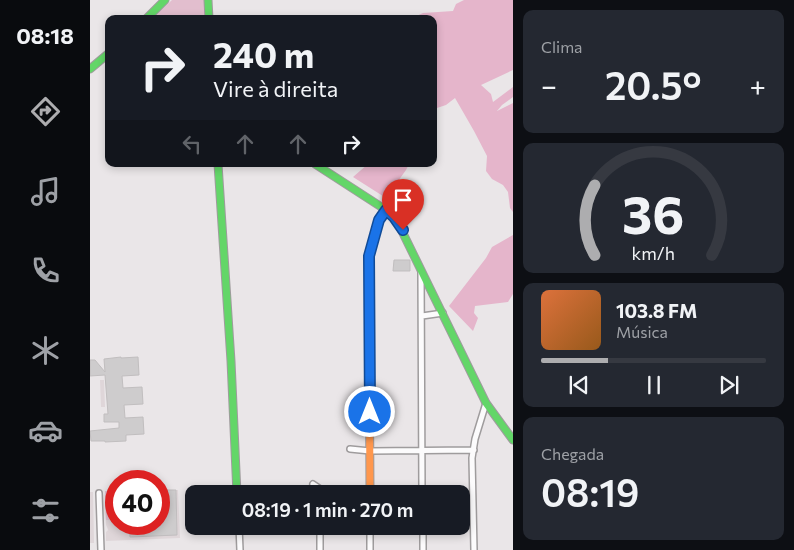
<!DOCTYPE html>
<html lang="pt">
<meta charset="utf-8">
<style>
:root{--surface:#171b24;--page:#242831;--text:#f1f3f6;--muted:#9ea1a6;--line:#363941;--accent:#adadaf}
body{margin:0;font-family:Commissioner,sans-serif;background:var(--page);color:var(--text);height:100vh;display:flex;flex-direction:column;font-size:19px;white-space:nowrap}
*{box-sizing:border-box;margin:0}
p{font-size:16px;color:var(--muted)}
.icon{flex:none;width:28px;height:28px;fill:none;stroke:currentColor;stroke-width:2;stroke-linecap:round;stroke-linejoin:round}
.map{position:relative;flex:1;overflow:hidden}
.panel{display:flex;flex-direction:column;gap:10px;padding:10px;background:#0d0f14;width:281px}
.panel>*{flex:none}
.guide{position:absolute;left:15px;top:15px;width:332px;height:152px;border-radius:10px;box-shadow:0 2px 8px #0003;background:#171b24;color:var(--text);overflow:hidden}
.speed{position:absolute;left:15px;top:470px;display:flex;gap:10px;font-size:25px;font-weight:700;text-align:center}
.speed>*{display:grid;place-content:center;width:65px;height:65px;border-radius:50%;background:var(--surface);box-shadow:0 2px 8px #0003;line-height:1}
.speed .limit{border:8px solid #d22;background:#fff;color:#111}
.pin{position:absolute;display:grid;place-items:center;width:42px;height:42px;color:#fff;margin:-51px -21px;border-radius:50% 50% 50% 0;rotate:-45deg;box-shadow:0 0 5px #0007}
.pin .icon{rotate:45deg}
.me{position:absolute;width:55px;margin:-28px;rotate:0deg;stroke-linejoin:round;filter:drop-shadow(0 0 4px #0008)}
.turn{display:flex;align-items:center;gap:18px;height:105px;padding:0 25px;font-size:22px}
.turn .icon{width:65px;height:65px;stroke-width:2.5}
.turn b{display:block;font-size:35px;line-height:42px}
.lanes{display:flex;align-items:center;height:48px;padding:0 25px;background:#0003;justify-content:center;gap:25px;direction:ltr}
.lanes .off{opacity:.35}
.big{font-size:38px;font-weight:600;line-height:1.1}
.panel .tile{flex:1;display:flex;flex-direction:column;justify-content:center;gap:8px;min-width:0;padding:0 18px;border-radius:10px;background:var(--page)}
.panel .dial{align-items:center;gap:0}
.dial svg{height:130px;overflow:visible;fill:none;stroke:var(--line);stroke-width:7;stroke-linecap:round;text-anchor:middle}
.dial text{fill:var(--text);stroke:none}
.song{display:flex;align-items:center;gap:15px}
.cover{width:60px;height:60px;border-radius:8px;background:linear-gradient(135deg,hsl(20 70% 55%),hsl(30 70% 35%))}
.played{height:5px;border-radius:2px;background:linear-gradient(90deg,var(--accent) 30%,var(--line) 30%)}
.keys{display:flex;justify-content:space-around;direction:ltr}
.heat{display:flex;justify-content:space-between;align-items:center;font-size:28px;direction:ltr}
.trip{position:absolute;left:95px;top:485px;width:285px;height:50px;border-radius:10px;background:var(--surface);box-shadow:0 2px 8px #0003;font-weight:600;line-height:50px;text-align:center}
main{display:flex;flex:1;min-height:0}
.menu{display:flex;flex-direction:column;width:90px;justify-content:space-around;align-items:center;background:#090b0e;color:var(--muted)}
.menu .icon{width:35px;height:35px}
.menu .on{color:var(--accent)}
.menu b{font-size:22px;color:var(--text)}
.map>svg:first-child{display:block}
</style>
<main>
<nav class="menu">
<b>08:18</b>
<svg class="icon on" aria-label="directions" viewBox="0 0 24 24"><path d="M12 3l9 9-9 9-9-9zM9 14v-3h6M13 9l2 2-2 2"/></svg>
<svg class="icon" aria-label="music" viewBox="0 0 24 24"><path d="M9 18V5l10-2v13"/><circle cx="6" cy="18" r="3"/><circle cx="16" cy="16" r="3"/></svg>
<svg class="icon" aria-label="phone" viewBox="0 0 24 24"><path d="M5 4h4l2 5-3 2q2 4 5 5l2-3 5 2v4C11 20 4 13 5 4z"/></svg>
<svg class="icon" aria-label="climate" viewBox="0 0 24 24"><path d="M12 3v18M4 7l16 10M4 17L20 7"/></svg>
<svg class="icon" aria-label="car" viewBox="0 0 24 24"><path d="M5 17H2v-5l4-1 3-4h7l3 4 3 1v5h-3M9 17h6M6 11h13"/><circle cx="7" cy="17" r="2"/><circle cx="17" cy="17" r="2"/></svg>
<svg class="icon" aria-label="filters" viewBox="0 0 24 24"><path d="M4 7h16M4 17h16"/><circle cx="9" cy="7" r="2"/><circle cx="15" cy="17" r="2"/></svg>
</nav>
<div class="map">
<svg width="423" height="550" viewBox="0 0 423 550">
<rect width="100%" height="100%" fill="#eae6e8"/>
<path fill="#dfd6d9" d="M10,380H14L15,407H11Z
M69,490H88L90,538L16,541V532L18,530L17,527L16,525L15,491H26V524H69Z
M0,492H3L4,543H0Z"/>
<path fill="#e2bece" d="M82,0H115L116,19H62Z
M15,491H26V520H16Z"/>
<path fill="#e5b5cb" d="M374,0H423V70L391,85L401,94L403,102L423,87V97L412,105L407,111L423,103V212L420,208L418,192L413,185L402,179L396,171L397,156L384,131L365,98L356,105L344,109V19H320L333,13L363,11L366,4Z
M278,164H319L316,170L296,198L263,177Z
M423,235V294L418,302L385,306L384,313L388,318L383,331L359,306L396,258L402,247Z"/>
<path fill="#cecccd" stroke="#c1bebf" d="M304,260H320V271H303Z
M31,357V358L48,357L49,375L32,376L33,388L52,387L53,404L34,405L35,418L53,417L54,434L36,435V441L15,442V441H1L0,431L29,428V422H14V414H18L15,375L0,376V360H5L15,372L14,359Z
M76,490H86L87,535L40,537L39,524H69V493H76Z"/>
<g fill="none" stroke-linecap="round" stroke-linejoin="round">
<defs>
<path id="street" d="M331,272L332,494
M332,316L353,313
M260,449L280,451L384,450
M223,484L229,488V494
M9,493L11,550
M149,526L150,550
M230,526V550
M333,526V550
M280,550V526
M384,550L382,458L385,439L396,403"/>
<path id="fast" d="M118,0L119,19
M56,19L75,0
M0,69L19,53
M128,164L141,361L147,494
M225,164L296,210L308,223L396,403L423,440
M279,310C279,276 276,239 296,210"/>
<path id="slow" d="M279,310L280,494"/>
</defs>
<use href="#street" stroke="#9f9c9d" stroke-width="8"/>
<use href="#fast" stroke="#9f9c9d" stroke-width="9"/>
<use href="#slow" stroke="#9f9c9d" stroke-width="9"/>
<use href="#street" stroke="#fcfbfc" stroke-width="5"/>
<use href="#fast" stroke="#63d668" stroke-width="7"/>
<use href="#slow" stroke="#ff974d" stroke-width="7"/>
</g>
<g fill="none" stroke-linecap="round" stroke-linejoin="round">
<defs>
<path id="route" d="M280,412L279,256L289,220L296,210L304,217L313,230"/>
</defs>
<use href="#route" stroke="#114b97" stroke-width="12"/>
<use href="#route" stroke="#1a73e8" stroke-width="9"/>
</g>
</svg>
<div class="speed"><div class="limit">40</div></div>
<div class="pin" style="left:313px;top:230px;background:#d93025"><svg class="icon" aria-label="arrive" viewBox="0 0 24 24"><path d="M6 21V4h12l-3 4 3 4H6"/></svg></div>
<svg class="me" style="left:280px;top:412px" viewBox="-20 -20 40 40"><circle r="17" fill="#1a73e8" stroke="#fff" stroke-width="3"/><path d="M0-11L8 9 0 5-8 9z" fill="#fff"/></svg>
<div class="trip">08:19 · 1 min · 270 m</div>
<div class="guide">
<div class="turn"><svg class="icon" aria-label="right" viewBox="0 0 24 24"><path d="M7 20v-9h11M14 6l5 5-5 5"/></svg><div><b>240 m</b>Vire à direita</div></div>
<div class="lanes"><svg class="icon off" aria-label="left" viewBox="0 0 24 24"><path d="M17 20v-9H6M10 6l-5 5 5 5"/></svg><svg class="icon off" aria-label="ahead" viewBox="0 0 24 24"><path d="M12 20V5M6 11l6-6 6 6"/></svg><svg class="icon off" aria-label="ahead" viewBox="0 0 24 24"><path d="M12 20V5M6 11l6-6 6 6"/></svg><svg class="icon" aria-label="right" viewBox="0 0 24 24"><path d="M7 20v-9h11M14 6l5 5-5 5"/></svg></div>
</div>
</div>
<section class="panel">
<div class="tile"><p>Clima</p>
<div class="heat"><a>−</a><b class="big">20.5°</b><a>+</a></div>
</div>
<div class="tile dial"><svg viewBox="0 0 100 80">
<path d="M14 69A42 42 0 1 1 86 69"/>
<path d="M14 69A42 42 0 0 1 14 26" stroke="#adadaf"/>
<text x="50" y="56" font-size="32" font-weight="700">36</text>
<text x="50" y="72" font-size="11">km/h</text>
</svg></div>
<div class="tile">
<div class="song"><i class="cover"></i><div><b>103.8 FM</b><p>Música</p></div></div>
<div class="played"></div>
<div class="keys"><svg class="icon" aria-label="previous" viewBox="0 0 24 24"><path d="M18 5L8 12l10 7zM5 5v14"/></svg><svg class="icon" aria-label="pause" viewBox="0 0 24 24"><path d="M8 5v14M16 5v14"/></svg><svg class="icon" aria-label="next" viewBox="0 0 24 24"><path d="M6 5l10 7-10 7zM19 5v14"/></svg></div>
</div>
<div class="tile"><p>Chegada</p><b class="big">08:19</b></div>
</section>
</main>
